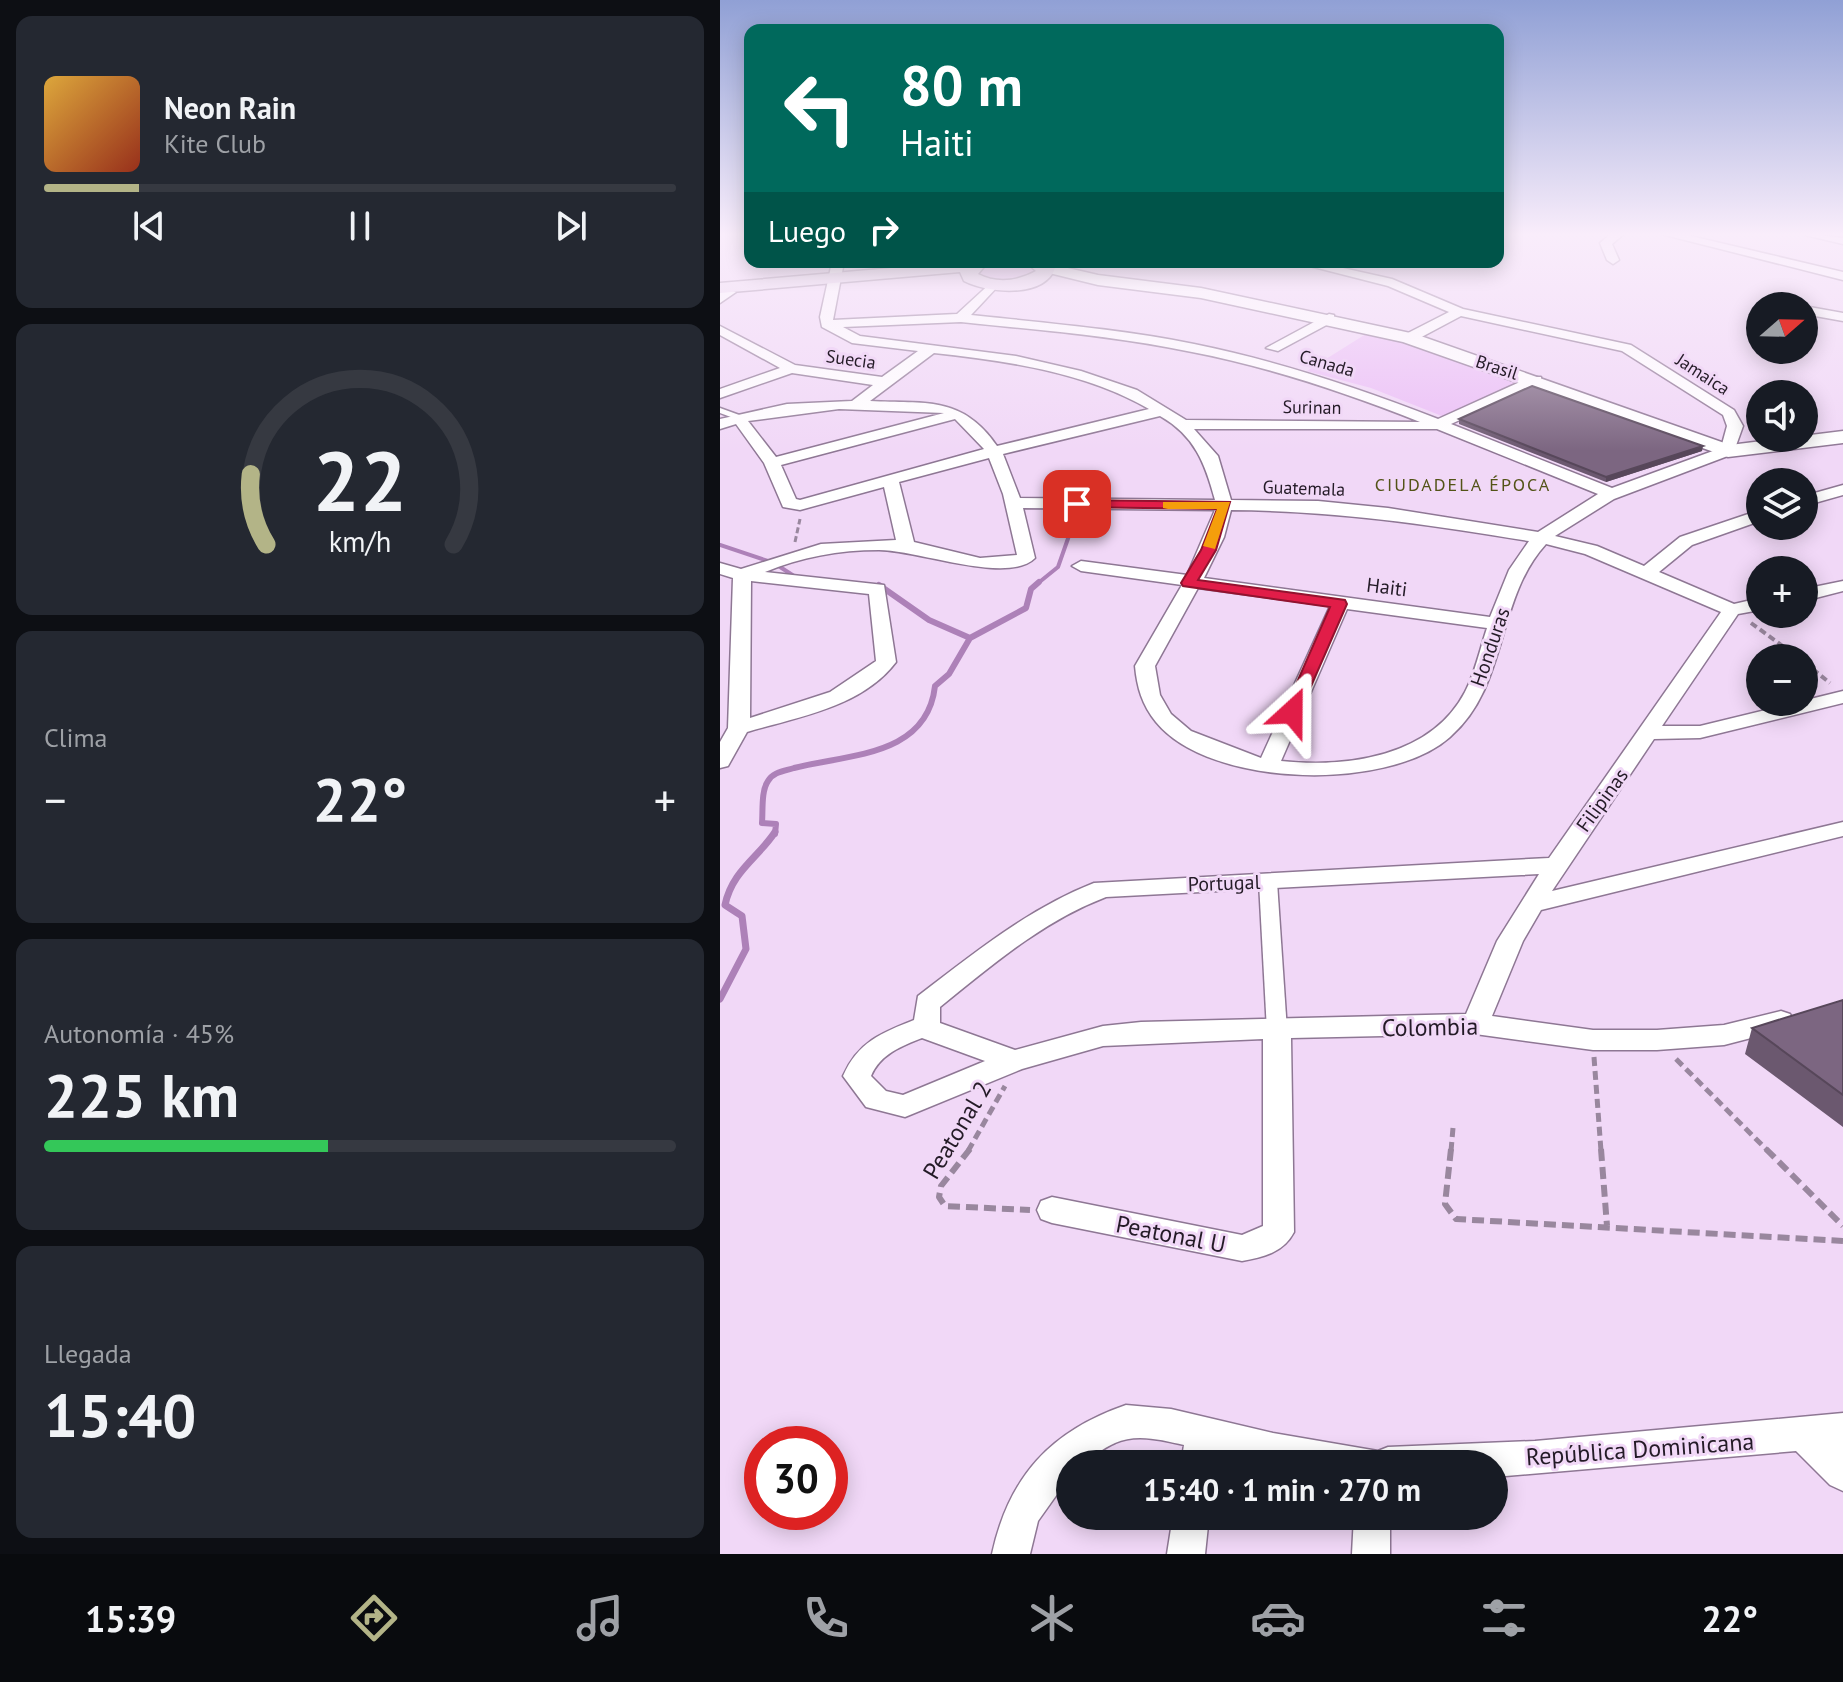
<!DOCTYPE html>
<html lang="es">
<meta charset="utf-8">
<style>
:root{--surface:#171b24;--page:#242831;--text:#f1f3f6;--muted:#9ea1a6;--line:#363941;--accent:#b3b487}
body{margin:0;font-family:"PT Sans",sans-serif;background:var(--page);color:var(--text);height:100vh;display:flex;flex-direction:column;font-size:30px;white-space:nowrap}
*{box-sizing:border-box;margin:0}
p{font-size:26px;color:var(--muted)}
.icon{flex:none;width:44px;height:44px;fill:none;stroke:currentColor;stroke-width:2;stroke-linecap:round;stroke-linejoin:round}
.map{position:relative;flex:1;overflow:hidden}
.panel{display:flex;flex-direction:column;gap:16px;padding:16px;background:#0d0f14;width:720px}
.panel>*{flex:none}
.hud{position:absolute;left:24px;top:24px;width:760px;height:244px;border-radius:16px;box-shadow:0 4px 20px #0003;background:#00695c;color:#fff;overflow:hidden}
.needle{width:52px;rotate:70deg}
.tools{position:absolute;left:1026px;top:292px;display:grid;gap:16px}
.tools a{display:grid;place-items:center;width:72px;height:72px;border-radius:50%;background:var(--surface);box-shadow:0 4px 20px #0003;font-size:40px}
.speed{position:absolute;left:24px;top:1426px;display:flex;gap:16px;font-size:40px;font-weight:700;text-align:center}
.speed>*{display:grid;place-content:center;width:104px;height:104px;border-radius:50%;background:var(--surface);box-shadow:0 4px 20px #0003;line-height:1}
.speed .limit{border:12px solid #d22;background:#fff;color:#111}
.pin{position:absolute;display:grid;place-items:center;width:68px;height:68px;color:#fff;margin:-34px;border-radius:16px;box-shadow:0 4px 12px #0006}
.me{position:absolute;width:88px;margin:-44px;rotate:24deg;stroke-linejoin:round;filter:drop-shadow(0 0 6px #0008)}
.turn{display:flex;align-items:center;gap:28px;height:168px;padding:0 24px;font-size:36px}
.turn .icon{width:104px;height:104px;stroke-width:2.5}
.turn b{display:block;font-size:56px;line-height:68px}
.then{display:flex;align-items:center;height:76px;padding:0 24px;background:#0003;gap:16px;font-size:30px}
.big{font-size:60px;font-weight:600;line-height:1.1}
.panel .tile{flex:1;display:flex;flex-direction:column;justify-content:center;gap:12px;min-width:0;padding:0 28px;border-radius:16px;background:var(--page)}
.panel .dial{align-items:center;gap:0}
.dial svg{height:208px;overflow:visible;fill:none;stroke:var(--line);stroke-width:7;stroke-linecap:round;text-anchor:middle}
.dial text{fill:var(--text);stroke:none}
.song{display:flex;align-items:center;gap:24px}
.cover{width:96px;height:96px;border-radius:12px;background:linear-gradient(135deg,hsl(40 70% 55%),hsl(10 70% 35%))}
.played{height:8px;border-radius:4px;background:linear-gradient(90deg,var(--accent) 15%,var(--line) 15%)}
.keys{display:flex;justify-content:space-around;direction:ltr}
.heat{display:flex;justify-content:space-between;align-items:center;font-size:44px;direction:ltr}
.charge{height:12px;border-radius:6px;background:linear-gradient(90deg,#34c759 45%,var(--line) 0)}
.trip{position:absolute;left:336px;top:1450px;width:452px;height:80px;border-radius:40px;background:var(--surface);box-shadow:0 4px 20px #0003;font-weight:600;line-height:80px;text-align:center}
.tabs{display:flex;height:128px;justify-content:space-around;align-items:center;background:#090b0e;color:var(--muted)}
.tabs .icon{width:56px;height:56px}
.tabs .current{color:var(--accent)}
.tabs b{font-size:36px;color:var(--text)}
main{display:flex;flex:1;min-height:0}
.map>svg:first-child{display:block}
</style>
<main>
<section class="panel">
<div class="tile">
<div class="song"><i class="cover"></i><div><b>Neon Rain</b><p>Kite Club</p></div></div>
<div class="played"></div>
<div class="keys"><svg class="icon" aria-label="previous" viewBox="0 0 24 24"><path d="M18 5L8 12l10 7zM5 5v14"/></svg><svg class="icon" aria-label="pause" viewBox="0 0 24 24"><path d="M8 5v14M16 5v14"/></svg><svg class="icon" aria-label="next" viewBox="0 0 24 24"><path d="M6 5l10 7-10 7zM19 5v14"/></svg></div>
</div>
<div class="tile dial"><svg viewBox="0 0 100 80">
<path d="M14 69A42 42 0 1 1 86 69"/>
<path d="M14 69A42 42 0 0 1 8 42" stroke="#b3b487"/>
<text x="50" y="56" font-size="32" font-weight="700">22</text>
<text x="50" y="72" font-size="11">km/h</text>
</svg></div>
<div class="tile"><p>Clima</p>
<div class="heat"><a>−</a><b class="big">22°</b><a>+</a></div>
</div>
<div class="tile"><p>Autonomía · 45%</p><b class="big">225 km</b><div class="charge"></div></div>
<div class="tile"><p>Llegada</p><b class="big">15:40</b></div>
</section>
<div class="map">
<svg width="1123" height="1554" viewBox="0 0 1123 1554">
<rect width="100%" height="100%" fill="#f1d8f7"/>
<path fill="#ebbff6" d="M277,263H306L317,272C296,280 273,289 255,272Z
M649,332L687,341L805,382L727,418L651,388L587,371Z"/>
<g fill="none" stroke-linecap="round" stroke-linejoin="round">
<path stroke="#ad81b8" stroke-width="4" d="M0,545L54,563L77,578
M317,584L338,567L351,530"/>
<path stroke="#ad81b8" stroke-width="6" d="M250,638L306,608L311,589L319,582
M55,834L56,824L42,823C43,811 41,791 48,781C53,772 64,771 74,768C128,754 207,757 215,686L229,674L250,638L209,620L159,585"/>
<path stroke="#ad81b8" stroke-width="7" d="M0,999L26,949L22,916L5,905C12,871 38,858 55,832"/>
<defs>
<path id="service" d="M0,408L22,416L23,418L19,420L0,413Z"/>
<path id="pedestrian" d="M548,876L557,882L567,1031L564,1036L557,1038L550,1036L547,1031L539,882Z"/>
<path id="minor" d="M892,233H905L892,244L899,260L893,264L887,260L880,243Z
M937,233H958L1123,272V280Z
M1083,233L1123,238V244L1085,235Z
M112,262H124L113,320L237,314L274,280L280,284L251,315C326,323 401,329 474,344C558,361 639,388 718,419L811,377H821V383L731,424L892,488L1001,448L1007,426L1003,415L902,351L741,316L694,341H684V335L729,312L668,286L574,262H596L672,279L743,309L911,345L1014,410L1023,426L1013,454L894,499L835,536L877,546L924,566L960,537L1040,510V521L972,545L939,572L1014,604L1040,598V610L1018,614L942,726H980L1123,691V703L980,738L934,739L832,891L1123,822V836L821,910L803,941L772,1016L873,1030H937L1004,1025L1061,1011L1070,1014L1074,1021L1070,1028L1004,1045L937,1050H873L755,1034L571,1038L574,1232C563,1253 543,1257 522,1261L332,1223L321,1219L317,1210L321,1201L332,1197L522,1235L543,1226V1039L383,1046L302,1069L185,1117L146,1107L123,1076C138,1042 161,1033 194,1020L198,996C254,953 308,909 374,883L829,858L1001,612L865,554L826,544C775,600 789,686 730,737C668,792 490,788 436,722C422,705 417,687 415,666L462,585L361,571L352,566L361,561L467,575L495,510L303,508L315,558C288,585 198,550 159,550C119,550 81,557 45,572L164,585L176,662C142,707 78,717 27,732L8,766L0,768V742L8,728L13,578L0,574V563L21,569L101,544L176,540L164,487L80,510L63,507L44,463L16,424L0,429V419L67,404L132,401L153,385L72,373L0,398V389L60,368L0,335V326L75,365L162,377L198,351L132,343L102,327L100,317ZM241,322C318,330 396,336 472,352C550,367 627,393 700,422L466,420L417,390L361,371L296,356L140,336L123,327ZM214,353C287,361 365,372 429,409L277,446C242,395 205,404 150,401ZM119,409L224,413L56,457L28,421ZM440,416C475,436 485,463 495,500L300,498L283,454ZM235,419L264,449L80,500L76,499L61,465ZM474,429H717L878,494L818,532L668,508L598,501L511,500L498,456ZM269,458L283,494L297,555L260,558L194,542L179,482ZM511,510C617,511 706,524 809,541L789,570L770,617L484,578L504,537ZM31,581L149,594L156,661L110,692L30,718ZM478,588L610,606L541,758L471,731L451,714L440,695L435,666ZM627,609L767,628C760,649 755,673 745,692C711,757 627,768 561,761ZM819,874L777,941L746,1014L421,1022L383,1026L295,1050L220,1023V1007C272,965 323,921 386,897ZM202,1038L265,1061L183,1095L166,1091L151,1076C160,1054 182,1046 202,1038Z
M6,289L16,292L0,303V293Z
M1053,302L1058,303L1060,306H1047Z
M1084,306L1123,313V321L1084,314Z
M609,314L614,315V321L558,351L546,348Z
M1123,485V495L1084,506V496Z
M1123,581V591L1084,601V589Z
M406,1405L451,1409L553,1433L658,1451L668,1447L815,1441L1123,1413V1491L1110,1485L1076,1451L774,1477V1464H539L498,1454L497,1464H461L464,1445C442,1440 416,1433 395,1443C378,1450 368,1464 350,1464V1476L318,1521L310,1554H272C289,1476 331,1431 406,1405Z
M453,1516H489L485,1554H447Z
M634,1516H670V1554H632Z"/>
<path id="tertiary" d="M326,263L378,275L481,288L695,334L1010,445L1123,431V443L1008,457L683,342L481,298L378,285L321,271L318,268Z"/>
<path id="secondary" d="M241,262H268L258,274C277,284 298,281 316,271L306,262H328L335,268C324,299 267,293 244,281L240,272L0,293V283Z"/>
</defs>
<use href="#service" stroke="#8e7794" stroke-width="3"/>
<use href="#pedestrian" stroke="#8e7794" stroke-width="3"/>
<use href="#minor" stroke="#8e7794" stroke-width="3"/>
<use href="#tertiary" stroke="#8e7794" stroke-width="3"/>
<use href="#secondary" stroke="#8e7794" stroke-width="3"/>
<path stroke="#99879e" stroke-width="3" stroke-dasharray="6 3" stroke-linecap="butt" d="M75,542L80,519"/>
<path stroke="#99879e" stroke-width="4" stroke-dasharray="7 4" stroke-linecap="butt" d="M1031,623L1079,658
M1084,662L1110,683"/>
<path stroke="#99879e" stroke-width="5" stroke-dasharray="9 5" stroke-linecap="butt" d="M874,1057L881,1151
M956,1059L1048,1151
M248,1151L285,1086
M731,1151L733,1128"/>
<path stroke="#99879e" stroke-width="6" stroke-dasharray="12 6" stroke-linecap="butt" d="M250,1149L221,1186L219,1197L225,1206L310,1210
M731,1149L725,1204L736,1219L1123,1241
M881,1149L887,1226
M1046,1149L1123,1226"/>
<use href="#service" fill="#fff" fill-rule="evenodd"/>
<use href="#pedestrian" fill="#fff" fill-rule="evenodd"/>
<use href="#minor" fill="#fff" fill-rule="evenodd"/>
<use href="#tertiary" fill="#fff" fill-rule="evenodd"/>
<use href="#secondary" fill="#ecdaf1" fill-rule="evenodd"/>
</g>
<path fill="#6b586f" d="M739,419L982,451L886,482L739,424Z
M1123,1000V1127L1025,1054L1032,1028Z"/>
<path fill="#57475a" d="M983,446L982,451L886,482V477Z"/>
<path fill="#7c6681" stroke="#57475a" stroke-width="2" d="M812,386L983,446L886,477L739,419Z
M1123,1000V1095L1032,1028Z"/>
<linearGradient id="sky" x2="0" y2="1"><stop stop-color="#90a0d5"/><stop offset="0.52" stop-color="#f9edfb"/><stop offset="1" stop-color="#f9edfb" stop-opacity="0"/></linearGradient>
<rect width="1123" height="451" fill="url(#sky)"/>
<path fill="#e11d48" stroke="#92132f" stroke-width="2" d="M357,500L510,502L496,550L478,580L625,600L627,604L578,716H566L564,712L610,607L463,586L461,583L481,550L497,509L352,507L350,504Z"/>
<path fill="#f59e0b" d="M443,502H510L495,549L483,546L497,509H448L443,508Z"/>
<g text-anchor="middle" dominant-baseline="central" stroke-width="6" stroke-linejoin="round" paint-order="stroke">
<g font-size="18" fill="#241b27" stroke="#f1d8f7">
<text transform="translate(131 359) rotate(8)">Suecia</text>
<text transform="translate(607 363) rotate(16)">Canada</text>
<text transform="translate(777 367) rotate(18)">Brasil</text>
<text transform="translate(983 374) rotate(33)">Jamaica</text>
<text transform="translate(592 407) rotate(1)">Surinan</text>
<text transform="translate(584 488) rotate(2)">Guatemala</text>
</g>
<g font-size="18" letter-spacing="2" fill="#535317" stroke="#f1d8f7">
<text x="743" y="484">CIUDADELA ÉPOCA</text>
</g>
<g font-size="20" fill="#241b27" stroke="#f1d8f7">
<text transform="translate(667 587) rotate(7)">Haiti</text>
<text transform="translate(770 647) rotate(-71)">Honduras</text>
<text transform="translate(882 800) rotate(-54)">Filipinas</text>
<text transform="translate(504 883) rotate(-2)">Portugal</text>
</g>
<g font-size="24" fill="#241b27" stroke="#f1d8f7">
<text transform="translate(710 1027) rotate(-1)">Colombia</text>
<text transform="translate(237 1130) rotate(-59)">Peatonal 2</text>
<text transform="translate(451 1234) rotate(11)">Peatonal U</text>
<text transform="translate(920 1449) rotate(-4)">República Dominicana</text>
</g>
</g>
</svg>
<div class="tools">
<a><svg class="needle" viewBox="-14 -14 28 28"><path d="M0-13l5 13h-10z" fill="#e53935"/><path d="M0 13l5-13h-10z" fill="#9ea1a6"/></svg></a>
<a><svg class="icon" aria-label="sound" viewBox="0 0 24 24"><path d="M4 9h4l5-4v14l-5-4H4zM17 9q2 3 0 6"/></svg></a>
<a><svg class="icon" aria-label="layers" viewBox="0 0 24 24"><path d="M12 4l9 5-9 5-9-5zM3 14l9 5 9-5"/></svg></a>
<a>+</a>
<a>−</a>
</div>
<div class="speed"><div class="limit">30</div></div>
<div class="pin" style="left:357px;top:504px;background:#d93025"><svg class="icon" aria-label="arrive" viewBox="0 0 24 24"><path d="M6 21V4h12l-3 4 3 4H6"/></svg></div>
<svg class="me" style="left:572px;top:712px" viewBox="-20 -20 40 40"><path d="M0-17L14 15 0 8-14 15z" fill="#e11d48" stroke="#fff" stroke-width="4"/></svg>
<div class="trip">15:40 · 1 min · 270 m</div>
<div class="hud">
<div class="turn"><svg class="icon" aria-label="left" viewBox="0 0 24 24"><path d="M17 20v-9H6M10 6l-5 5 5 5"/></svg><div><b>80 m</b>Haiti</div></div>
<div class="then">Luego<svg class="icon" aria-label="right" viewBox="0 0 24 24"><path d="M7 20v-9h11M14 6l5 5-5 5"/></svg></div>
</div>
</div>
</main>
<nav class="tabs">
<b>15:39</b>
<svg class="icon current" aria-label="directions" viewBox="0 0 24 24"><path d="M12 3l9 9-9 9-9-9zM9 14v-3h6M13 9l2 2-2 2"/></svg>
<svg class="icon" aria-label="music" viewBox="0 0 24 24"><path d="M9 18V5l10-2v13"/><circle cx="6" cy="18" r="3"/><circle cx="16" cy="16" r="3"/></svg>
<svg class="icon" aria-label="phone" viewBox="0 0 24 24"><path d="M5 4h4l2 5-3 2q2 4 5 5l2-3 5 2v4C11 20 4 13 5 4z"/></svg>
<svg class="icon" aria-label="climate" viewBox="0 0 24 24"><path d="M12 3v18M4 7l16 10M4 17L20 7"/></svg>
<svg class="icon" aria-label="car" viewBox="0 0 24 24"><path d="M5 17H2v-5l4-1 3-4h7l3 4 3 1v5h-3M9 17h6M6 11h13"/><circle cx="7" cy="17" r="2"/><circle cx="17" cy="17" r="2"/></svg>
<svg class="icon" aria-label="filters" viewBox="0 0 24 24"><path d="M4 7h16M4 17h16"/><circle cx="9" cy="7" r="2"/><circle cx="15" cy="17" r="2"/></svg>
<b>22°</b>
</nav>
